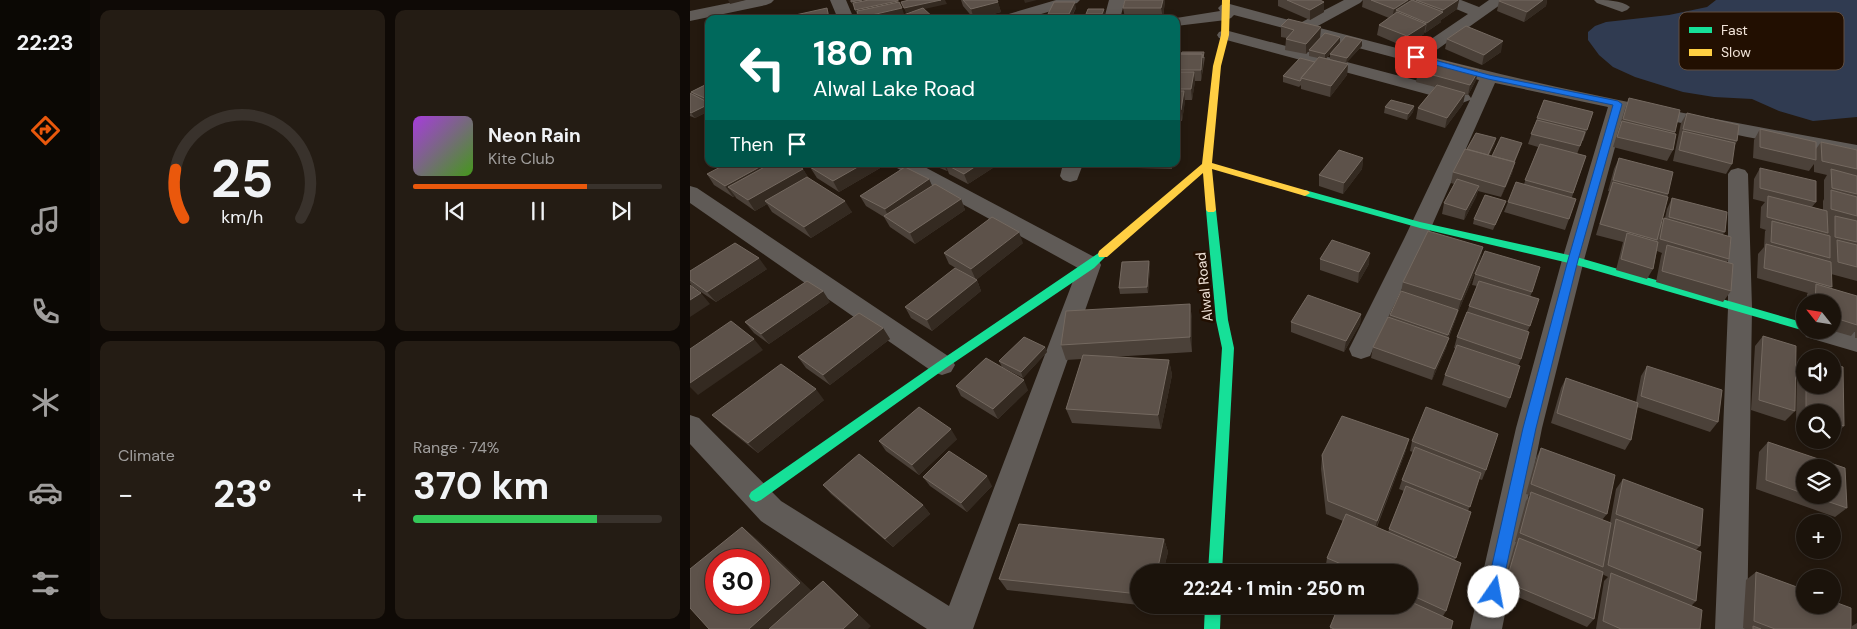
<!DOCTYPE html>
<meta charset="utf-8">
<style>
:root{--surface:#1b130b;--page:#241c14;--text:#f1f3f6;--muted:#a09e9d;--line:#39322c;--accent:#ea580c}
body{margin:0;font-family:"DM Sans",sans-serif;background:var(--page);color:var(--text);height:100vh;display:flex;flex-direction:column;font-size:19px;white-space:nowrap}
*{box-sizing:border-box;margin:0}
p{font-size:16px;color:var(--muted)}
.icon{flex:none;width:28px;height:28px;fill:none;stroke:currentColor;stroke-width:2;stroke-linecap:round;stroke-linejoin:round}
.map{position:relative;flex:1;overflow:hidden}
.details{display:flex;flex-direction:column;gap:10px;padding:10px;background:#0f0a06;width:600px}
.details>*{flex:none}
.guide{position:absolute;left:15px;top:15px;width:475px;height:152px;border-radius:10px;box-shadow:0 2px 8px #0003,0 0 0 1px var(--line);background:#00695c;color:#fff;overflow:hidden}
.needle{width:32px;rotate:300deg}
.tools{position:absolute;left:1106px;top:294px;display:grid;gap:10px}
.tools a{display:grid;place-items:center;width:45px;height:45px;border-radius:50%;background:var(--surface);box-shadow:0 2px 8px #0003,0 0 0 1px var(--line);font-size:25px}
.speed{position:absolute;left:15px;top:549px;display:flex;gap:10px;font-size:25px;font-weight:700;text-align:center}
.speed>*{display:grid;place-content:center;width:65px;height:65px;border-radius:50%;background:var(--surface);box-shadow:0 2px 8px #0003,0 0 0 1px var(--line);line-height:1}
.speed .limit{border:8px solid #d22;background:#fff;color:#111}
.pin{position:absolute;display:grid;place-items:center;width:42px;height:42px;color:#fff;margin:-21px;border-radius:10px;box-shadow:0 2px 8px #0006}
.me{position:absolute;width:55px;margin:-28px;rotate:12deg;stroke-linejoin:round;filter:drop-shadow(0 0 4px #0008)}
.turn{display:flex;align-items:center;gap:18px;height:105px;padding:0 25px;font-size:22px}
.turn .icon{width:65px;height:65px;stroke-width:2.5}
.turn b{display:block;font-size:35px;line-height:42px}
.then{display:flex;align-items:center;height:48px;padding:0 25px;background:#0003;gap:10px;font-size:19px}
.big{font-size:38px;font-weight:700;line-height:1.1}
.details .tile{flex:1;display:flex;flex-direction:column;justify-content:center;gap:8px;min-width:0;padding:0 18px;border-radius:10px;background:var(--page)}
.details .dial{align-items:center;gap:0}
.dial svg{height:130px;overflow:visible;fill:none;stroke:var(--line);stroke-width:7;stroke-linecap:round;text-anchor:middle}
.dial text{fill:var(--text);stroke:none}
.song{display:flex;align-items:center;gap:15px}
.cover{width:60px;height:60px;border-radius:8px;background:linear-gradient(135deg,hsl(280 70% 55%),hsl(100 70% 35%))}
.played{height:5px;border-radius:2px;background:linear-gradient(90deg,var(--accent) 70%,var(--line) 70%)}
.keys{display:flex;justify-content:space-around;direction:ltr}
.heat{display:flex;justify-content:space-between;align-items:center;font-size:28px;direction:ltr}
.charge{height:8px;border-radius:4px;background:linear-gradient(90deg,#34c759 74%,var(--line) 0)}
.details .tiles{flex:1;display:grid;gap:10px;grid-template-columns:repeat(2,1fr)}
.trip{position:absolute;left:440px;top:564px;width:288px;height:50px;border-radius:25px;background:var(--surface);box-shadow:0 2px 8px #0003,0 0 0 1px var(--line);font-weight:700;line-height:50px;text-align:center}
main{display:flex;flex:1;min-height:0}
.menu{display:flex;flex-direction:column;width:90px;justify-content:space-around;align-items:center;background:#0b0804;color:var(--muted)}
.menu .icon{width:35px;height:35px}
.menu .current{color:var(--accent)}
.menu b{font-size:22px;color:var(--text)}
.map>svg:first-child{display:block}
</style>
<main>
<nav class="menu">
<b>22:23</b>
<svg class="icon current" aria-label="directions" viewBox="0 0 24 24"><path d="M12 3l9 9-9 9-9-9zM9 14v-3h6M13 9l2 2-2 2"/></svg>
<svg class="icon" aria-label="music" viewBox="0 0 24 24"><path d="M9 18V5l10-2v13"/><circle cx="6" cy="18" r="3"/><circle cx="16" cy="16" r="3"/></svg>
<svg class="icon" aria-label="phone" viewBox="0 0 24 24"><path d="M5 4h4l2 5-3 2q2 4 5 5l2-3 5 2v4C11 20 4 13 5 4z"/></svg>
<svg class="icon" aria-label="climate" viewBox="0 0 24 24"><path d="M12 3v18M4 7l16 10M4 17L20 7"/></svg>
<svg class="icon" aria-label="car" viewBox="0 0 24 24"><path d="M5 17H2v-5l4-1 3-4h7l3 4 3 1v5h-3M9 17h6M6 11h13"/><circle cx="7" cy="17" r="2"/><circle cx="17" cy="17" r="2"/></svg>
<svg class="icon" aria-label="filters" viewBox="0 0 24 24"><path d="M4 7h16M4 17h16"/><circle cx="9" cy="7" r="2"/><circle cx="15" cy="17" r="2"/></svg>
</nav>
<section class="details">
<div class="tiles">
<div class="tile dial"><svg viewBox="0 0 100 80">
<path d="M14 69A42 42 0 1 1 86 69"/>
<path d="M14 69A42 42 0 0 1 9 39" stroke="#ea580c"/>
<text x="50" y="56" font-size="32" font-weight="700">25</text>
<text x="50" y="72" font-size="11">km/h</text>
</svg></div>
<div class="tile">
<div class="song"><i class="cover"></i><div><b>Neon Rain</b><p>Kite Club</p></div></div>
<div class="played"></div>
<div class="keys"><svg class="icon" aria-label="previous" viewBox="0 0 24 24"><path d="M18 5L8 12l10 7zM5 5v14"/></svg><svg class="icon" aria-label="pause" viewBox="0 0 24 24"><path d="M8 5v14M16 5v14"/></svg><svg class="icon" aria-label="next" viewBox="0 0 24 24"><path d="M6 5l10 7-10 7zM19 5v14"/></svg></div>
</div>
<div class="tile"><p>Climate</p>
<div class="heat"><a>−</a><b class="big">23°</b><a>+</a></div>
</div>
<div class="tile"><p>Range · 74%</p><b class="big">370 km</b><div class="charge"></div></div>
</div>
</section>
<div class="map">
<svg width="1167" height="629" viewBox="0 0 1167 629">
<rect width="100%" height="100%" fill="#24190f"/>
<path fill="#303b51" d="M1026,0H1167V117L1123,121L1089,111L1062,99L1024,97L993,92L945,77L923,67L909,55L898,40V32L905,26L916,22L979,15L1017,7Z"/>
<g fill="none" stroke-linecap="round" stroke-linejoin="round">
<path fill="#605b57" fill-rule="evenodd" d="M54,0H84L81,3L76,5L0,21V11Z
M140,0H156L164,19H148Z
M366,0H390L387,3L335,19H310L312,16Z
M419,0H435L430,19H414Z
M654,0H673L670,3L626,27L722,52L778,14L752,3L749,0H771L789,7L799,0H817L738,56C879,93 1024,119 1167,145V157L1057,137L935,111L894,260L852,428L812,629H780L826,428L872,260L918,107L805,83L736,239L683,349L680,356L671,359L662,356L659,349L714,239L780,100L772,103L766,102L529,38L527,35L529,32L535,30L778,94L781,98L789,80L544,15L541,18L536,20L486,26V19H480L530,11L528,8L531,5L536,3L610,23Z
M904,0C915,0 932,0 940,7L937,10L932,12L907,3Z
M204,164H229L408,259L411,265L283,629H237L71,521L0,444V415L9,418L91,501L259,606L388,268L207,168Z
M373,164H393L387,180L380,182L373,180L370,176Z
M1048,168L1055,170L1058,174L1062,308L1057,629H1025L1038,308V174L1041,170Z
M0,186L7,188L261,358L265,365L261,372L252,375L243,372L0,203Z
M1115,326V330H1142V326L1167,332V352L1116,337L1113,330Z"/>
<path fill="#16e098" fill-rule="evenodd" d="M615,190L730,222L883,256L1115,323V330H1119L1115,331L883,264L730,228L612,195L610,193Z
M521,207L526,210L538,320L544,348L532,572H518L532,348L526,320L516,210Z
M413,250L418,254L404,268L256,368L71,500L66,502L61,500L59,496L61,492L248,362Z
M515,605H531L530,629H514Z"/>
<path fill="#ffcf43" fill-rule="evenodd" d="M532,0H540L539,35L531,66L522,163L618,191L620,193L615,196L522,169L526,210L524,212H518L516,210L513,173L417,257H409L408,254L409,251L512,164L523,66L531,35Z"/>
</g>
<path fill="#4b4139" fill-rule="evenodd" d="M271,0H307L311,12L284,19L273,6Z
M473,0H475L473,18H435L433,8Z
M588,0H630L634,12L620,20L588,6Z
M673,0H720V1L722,0H769L767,9L751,20V22L735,33L734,32V34L715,47L687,35L689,25L699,18L672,7Z
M811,0H857L856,6L834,22L807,11L809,1Z
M386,8L381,19H359L358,14Z
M396,14H415L413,19H397Z
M591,26L631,27L630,37H650V42L643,51L672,46L656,63L640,59V54L636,59L658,64L657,75L640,97L611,89V85L609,87L593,82V76L625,62L628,58L619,56V51L616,54L595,50L596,39L597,38L591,37Z
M757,39L811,52L792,65L755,49Z
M486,54L515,57L511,81H505L502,100H495L492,121H486Z
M728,71L786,80L778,95H775L773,104L755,128L726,119L728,108L745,87L726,82Z
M19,83V111L5,118L0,116V93L4,95L1,92Z
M939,98L985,132L984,134L983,150L977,161L923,147L935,109Z
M724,106L723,112L717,120L694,113L695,107Z
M903,112L893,141H892L887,154L896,156L882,197L879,219L875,230L814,212L818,202L834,184L848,147L838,144L847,118Z
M997,113L1047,141L1044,147L1042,164L1036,174L983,161L991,123Z
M1070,129L1126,149L1131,142L1167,150V281L1141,274L1142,287L1140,288L1167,296V338H1165V331L1161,336L1140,330H1142V302H1117V294L1118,293L1067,278L1068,254L1074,247L1075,231L1076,230L1070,228L1071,207L1075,202L1063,199L1064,179L1070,168L1126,202L1122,207L1133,210V201L1134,199V180L1137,175L1124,172V164L1119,171L1063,158L1064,140Z
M805,143L799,155L802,156L830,149L825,162L822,173L811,197L788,191L786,197L774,220L752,214L754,203L764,184L761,183L763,172L777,149Z
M673,158L672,169L653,194L629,186V175Z
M929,158L978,194L971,224L974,218H975L977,209L982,198L1035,232L1033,234L1039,259L1037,262L1041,291L1033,302L966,282L971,256L972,253L967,251L963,269L957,279L926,270L933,242L906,235L919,191H918L924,169Z
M197,164L149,192L127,178L120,167Z
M240,164H309L278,184L259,174L258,171H257Z
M350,164H373V165H351Z
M412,164H445V167L413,168Z
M446,164H482V169L447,168Z
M113,169L119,179L162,212L121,238L82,212L77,204L65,211L46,198L45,196L43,197L24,185L17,174Z
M239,179L242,186L271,199L275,210L225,244L200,227L194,217L176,206L170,196Z
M816,201L803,230L783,224L784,219Z
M333,243L286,280L259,264L254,253Z
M793,247L789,263L768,312L765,321L759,337L756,348L742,380L681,358L683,347L711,292L713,282Z
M630,259L679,264L668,283L630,270Z
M459,261L460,267L458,293L430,294L429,288Z
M77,269L26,302L2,286L0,283V280Z
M785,274L842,292L840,297V326L837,332L831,359L828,366L820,398L816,408L752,385L755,375L766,349L764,348L767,337L787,286L782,285Z
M287,280L291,291L242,331L221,318L215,307Z
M140,302L79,344L64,333L55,322Z
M500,304L502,319V352L422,357L479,360L482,375L471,429L382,423L376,409L392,359L376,360L371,345Z
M671,314L670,324L654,352L601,332V322Z
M193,328L200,339L140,385L116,368L108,357Z
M1073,336L1105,411L1095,421L1061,410L1065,346Z
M355,347L357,352L333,378L312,367L309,361Z
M1115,358V385H1142L1154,426L1144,436L1142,435V412H1115V426L1106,423L1107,367Z
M957,366L1028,422L1020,432L947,407L941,440L935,450L861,423L871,388L876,378L946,402L951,376Z
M266,386L338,390L308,419L271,396Z
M134,400L68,453L33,425L22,415Z
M267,439L229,475L196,451L189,441Z
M719,439L715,453L687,527L698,532L714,491L709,489L712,480L723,452L720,451L722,441L796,470L792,480L789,479L778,511L781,512L765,560L756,611L753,616L761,629H640V627L719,605V572H642L635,570L637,558L653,521L636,514L631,469L632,455Z
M1078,442L1155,468L1157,508L1145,517L1066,489L1069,452ZM1115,468H1142V495H1115Z
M851,448L917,514L912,520L920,523L926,489L933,479L1010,546L1006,550V601L1001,606L1010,629H906L914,581L918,577L912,574L904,619L897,627L812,590L824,547L826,542H825L836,501L840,495L836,494L846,458Z
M233,477L302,486L277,512L240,486Z
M133,485L233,505L240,514L203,547L141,494Z
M474,539L478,552L473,572H449V605L317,590L309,579Z
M1066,572L1161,629H1055L1053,628L1056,580Z
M449,605H466V607Z
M1167,623V629H1162V626Z"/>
<path fill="#342a21" d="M38,0H56L40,4Z
M172,0H198L164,7L161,2Z
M251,0H255L257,4L216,13L214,8Z
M334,0H347L335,3Z
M473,0H475L473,18L471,8Z
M718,0H720L719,9L706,10L704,18L702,19L704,9Z
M768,0H769L767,9L751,20V22L735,33L737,23L753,12V10Z
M853,0H857L856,6L834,22L837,12Z
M208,1L210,6L167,15L165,10Z
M308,2L311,12L284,19L281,9Z
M385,2L386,8L380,19L379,14Z
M634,2V12L620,20V10Z
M137,8L141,19H139Z
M212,8L214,14L191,19H170L169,18Z
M414,9L415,14L412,19V14Z
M736,24L734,34L715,47L717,36Z
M631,27L630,37L616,54V44Z
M650,37V42L635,60V54Z
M672,40V46L656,63L657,58Z
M813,41L811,52L792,65L794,55Z
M512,54L513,65L511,81V70Z
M658,64L657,75L640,97L641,86Z
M789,70L786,80L778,95L780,85Z
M504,72L505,82L502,100L501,89Z
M494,91L495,102L492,121L491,110Z
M775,93L773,104L755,128L757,118Z
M19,104V111L5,118L1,113Z
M724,106L723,112L717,120L718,114Z
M806,138L805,143L796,163L797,158Z
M673,158L672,169L653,194L654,183Z
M825,162L822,173L811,197Z
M75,164H93L38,187L45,196L43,197L35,186Z
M173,164H197L149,192L143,181Z
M253,164H255L258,171H257Z
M289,164H309L278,184L274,174Z
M113,169L120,180L75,201L77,204L65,211L58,200Z
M239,179L244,190L200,220L195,209Z
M789,186L786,197L774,220L776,210Z
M271,199L275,210L225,244L220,233Z
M155,201L162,212L121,238L114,227Z
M329,232L333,243L286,280L281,269Z
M793,247L789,263L768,312L765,321L755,345L758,335L767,314L771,300Z
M680,253L679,264L668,283L669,272Z
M69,258L77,269L26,302L17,292Z
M459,261L460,267L458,293L457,287Z
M287,280L291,291L242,331L237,320Z
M133,291L140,302L79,344L71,334Z
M11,293L20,304L0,317V300Z
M500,304L502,319V352L500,337Z
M671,314L670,324L654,352L656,341Z
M193,328L200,339L140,385L133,375Z
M759,338L756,348L742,380L745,369Z
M64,339L73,350L8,395L0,387V383Z
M355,347L357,352L333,378L331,372Z
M479,360L482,375L471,429L468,415Z
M334,380L338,390L308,419L303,409Z
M126,389L134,400L68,453L58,443Z
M261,429L267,439L229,475L222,465Z
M719,439L715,453L684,533L687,521Z
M297,476L302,486L277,512L271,503Z
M233,505L240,514L203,547L195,539Z
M52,527L67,539L125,594L87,629H59Z
M474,539L478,552L473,572H467Z
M133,581L146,593L181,626L178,629H153Z"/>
<path fill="#5d524a" stroke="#746960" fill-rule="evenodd" d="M161,0H172L161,2Z
M179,0H208V1L165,10L163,3Z
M219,0H251L214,8L211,2Z
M273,0H307L308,2L281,9Z
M435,0H473L471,8H433Z
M597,0H630L634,2L620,10Z
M681,0H718L704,9Z
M722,0L753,12L737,23L706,10Z
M726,0H768L753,10Z
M811,0H853L837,12L809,1Z
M209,2L212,8L169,18L167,11Z
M364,2H385L379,14H358Z
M137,8L139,19H92V18Z
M233,8L245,19H206L205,18Z
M398,9H414L412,14H396Z
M707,12L736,24L717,36L689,25Z
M598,19L631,27L616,44L596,39L604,30L591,26Z
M776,26L813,41L794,55L757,39Z
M635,33L650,37L635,54L619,50Z
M656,36L672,40L657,58L640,54Z
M492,52H514L513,58L512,54H491Z
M486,54H512L511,70H486Z
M629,57L658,64L641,86L611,78Z
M737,57L789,70L780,85L728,71Z
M610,58L625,62L611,78V80L610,81L593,76Z
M486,72H504L501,89H486Z
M19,83V100L1,92Z
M747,85L775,93L757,118L728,108Z
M486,91H494L491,110H486Z
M0,93L19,103V104L1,113L0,112Z
M939,98L990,110L985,132L933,119Z
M701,100L724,106L718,114L695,107Z
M854,100L903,112L897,130L847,118Z
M997,113L1049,125L1047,141L993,129Z
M847,120L895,132L890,146L841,134Z
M932,121L986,134L983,150L927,137Z
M1070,129L1126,142V160L1070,147Z
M993,131L1045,143L1042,164L989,150Z
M786,133L806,138L798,155L777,149Z
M811,137L832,143L824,162L802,156Z
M1131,142L1167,150V169L1132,161Z
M850,144L896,156L883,193L835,180Z
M775,149L825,162L815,187L763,172Z
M649,150L673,158L654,183L629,175Z
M929,158L983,172L978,194L923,180Z
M36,164H75L35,186L17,174Z
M80,164H105L113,169L58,200L38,187Z
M126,164H173L143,181L120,167Z
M255,164H289L274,174Z
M215,167L239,179L195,209L170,196Z
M1070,168L1126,181V202L1070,188Z
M1141,169L1167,176V194L1142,188Z
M117,177L155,201L114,227L75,201Z
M767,179L789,186L776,210L754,203Z
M826,182L886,199L879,219L818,202Z
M923,182L978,197L967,240L910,224Z
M245,184L271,199L220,233L194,216Z
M1141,190L1167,197V216L1141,209Z
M795,195L816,201L805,225L784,219Z
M1078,196L1137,211L1138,233L1077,217Z
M982,198L1037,212L1035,232L979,217Z
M1145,216L1167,221V242L1145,237Z
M302,217L329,232L281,269L254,253Z
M974,218L1041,237L1039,259L970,239Z
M1082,221L1140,236V258L1081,242Z
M738,231L793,247L771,300L713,282Z
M937,233L968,242L963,269L931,259Z
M642,240L680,253L669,272L630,259Z
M1147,240L1167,245V267L1148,262Z
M45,243L69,258L17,292L0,280V271Z
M1076,244L1141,262L1142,287L1074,268Z
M977,245L1043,264L1041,291L972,271Z
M795,251L850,267L842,292L785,274Z
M459,261L457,287L429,288L432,262Z
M265,268L287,280L237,320L215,307Z
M117,281L133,291L71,334L55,322Z
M789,281L849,299L840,326L779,306Z
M1126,284L1167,296V325L1142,317V302H1125Z
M0,285L11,293L0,300Z
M711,291L768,310L758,335L700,315Z
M618,295L671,314L656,341L601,322Z
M500,304V337L371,345L376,311Z
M777,312L839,332L831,359L767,337Z
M169,313L193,328L133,375L108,357Z
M698,317L759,338L745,369L683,347Z
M41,321L64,339L0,383V349Z
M1073,336L1106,346L1105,411L1069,400Z
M334,337L355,347L331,372L309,361Z
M767,345L830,366L820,398L755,375Z
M393,355L479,360L468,415L376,409Z
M296,358L334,380L303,409L266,386Z
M91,364L126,389L58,443L22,415Z
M1142,364L1153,367L1154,426L1142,422V412H1116V385H1142Z
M957,366L1032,390L1028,422L951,396Z
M876,378L948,403L941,440L867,413Z
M229,407L261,429L222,465L189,441Z
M736,407L808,434L796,470L722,441Z
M652,416L719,439L687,521L638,501L632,455Z
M1078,442L1155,468L1157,508L1119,495H1142V468H1115V494L1076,480Z
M725,447L791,473L780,507L712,480Z
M851,448L925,475L917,514L841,484Z
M259,451L297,476L271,503L233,477Z
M169,454L233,505L195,539L133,485Z
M933,479L1013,509L1010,546L926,514Z
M716,486L781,512L766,558L699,529Z
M841,492L921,523L913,567L830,533Z
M656,514L771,563L756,611L719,594V572H670L637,558Z
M926,519L1011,552L1006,601L918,565Z
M329,524L474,539L467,572H449V594L309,579Z
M52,527L110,583L59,629H19L0,608V569ZM26,560H69V602H26Z
M829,538L913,572L904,619L816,582Z
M1066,572L1115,590V605H1142V601L1161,608V629H1085L1064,621Z
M921,573L1012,610L1010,629H931L913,621Z
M133,581L168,615L153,629H79Z
M719,601L763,621L761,629H644L640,627L649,605H719Z
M1063,626L1071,629H1063Z"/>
<path fill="#1a73e8" stroke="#114b97" d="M726,55L799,75L928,101L932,104L888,260L846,428L811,592L809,598L804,600L799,598L796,592L833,428L878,260L923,105L798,79L723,59L722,57Z"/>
<g text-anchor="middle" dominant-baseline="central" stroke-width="5" stroke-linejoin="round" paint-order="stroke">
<g font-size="14" fill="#f0e2d7" stroke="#220f01">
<text transform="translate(514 287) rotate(-96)">Alwal Road</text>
</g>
</g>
<rect x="989" y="12" width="165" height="58" rx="8" fill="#220f01" stroke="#604e41" stroke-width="1"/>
<rect x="999" y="27" width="23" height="6" fill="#16e098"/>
<rect x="999" y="49" width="23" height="7" fill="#ffcf43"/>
<g font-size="14" fill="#f0e2d7">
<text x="1031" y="35">Fast</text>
<text x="1031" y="57">Slow</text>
</g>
</svg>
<div class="tools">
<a><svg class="needle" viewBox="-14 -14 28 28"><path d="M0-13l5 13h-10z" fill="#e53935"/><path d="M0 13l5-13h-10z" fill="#a09e9d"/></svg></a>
<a><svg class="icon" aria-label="sound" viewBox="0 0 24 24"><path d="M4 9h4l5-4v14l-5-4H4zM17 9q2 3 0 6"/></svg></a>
<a><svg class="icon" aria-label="search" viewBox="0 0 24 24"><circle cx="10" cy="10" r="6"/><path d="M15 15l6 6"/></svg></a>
<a><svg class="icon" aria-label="layers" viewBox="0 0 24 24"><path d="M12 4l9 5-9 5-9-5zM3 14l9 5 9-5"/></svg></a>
<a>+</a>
<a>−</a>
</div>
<div class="speed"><div class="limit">30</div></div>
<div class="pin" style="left:726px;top:57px;background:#d93025"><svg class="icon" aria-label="arrive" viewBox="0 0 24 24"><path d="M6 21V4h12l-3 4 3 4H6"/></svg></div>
<svg class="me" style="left:804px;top:592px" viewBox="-20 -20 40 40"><circle r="19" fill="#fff"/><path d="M0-13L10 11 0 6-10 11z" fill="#1a73e8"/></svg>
<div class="trip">22:24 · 1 min · 250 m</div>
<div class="guide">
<div class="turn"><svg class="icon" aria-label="left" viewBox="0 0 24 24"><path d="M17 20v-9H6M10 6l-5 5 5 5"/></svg><div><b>180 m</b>Alwal Lake Road</div></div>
<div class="then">Then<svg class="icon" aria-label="arrive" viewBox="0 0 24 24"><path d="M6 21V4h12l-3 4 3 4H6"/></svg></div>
</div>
</div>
</main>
